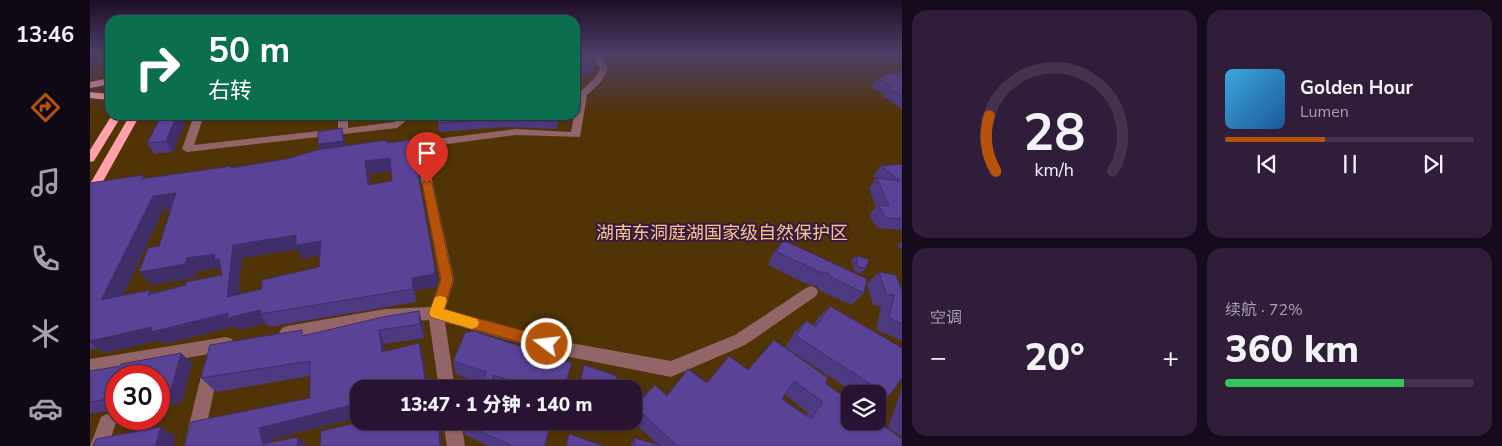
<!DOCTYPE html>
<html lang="zh">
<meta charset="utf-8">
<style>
:root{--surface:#281432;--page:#301d3a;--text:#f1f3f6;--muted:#a59eac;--line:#44334d;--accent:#b45309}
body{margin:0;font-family:"Nunito Sans","Noto Sans SC",sans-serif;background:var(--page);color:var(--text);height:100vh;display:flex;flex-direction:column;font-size:19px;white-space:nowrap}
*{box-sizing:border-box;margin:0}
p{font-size:16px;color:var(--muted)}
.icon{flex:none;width:28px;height:28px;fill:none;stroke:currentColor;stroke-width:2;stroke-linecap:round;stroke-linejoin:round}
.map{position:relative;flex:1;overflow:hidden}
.drawer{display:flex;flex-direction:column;gap:10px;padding:10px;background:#160b1c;width:600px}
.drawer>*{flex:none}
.banner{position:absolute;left:15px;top:15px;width:475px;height:105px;border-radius:15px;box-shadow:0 1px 4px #0004,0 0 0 1px var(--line);background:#0b6e4f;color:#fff;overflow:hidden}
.controls{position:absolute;left:751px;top:385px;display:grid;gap:10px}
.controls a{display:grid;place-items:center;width:45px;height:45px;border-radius:10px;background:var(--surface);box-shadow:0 1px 4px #0004,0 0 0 1px var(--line);font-size:25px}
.speed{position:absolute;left:15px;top:365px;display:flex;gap:10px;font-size:25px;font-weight:700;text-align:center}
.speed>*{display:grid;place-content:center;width:65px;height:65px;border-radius:50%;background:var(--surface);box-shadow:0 1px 4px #0004,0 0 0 1px var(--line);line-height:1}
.speed .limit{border:8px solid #d22;background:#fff;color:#111}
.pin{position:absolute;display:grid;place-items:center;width:42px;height:42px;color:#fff;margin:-51px -21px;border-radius:50% 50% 50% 0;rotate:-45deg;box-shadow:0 0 5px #0007}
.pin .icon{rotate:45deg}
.me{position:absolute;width:55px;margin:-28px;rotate:285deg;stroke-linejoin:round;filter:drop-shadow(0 0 4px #0008)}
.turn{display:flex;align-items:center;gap:18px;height:105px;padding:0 20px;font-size:22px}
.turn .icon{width:65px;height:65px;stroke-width:2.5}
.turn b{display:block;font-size:35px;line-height:42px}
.big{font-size:38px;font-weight:800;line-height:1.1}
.drawer .tile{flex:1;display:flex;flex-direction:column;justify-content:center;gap:8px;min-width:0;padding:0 18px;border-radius:15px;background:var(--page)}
.drawer .dial{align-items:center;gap:0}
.dial svg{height:130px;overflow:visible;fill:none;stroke:var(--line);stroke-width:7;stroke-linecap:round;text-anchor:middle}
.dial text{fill:var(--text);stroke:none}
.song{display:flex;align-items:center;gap:15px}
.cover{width:60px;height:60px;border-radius:8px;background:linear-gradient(135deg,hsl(200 70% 55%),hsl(210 70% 35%))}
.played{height:5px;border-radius:2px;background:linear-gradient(90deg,var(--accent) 40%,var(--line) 40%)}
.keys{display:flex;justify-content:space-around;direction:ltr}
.heat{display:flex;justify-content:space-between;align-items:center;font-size:28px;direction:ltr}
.charge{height:8px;border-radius:4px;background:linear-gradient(90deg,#34c759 72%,var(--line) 0)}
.drawer .tiles{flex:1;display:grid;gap:10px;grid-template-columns:repeat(2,1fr)}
.trip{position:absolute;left:260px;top:380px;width:292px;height:50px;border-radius:15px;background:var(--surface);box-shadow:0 1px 4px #0004,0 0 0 1px var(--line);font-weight:800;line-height:50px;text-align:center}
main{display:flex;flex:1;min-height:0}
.menu{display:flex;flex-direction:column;width:90px;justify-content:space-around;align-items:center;background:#100814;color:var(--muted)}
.menu .icon{width:35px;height:35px}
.menu .current{color:var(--accent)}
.menu b{font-size:22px;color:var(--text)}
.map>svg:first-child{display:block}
</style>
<main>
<nav class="menu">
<b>13:46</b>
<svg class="icon current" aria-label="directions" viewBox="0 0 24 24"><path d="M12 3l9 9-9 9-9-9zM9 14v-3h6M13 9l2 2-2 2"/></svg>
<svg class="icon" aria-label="music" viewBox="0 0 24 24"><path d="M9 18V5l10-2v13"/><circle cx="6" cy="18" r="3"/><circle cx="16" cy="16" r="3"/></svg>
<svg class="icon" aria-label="phone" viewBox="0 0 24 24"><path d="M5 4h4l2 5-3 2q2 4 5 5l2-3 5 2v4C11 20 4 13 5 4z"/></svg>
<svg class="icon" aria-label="climate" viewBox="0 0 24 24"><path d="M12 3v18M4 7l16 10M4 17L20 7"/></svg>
<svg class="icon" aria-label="car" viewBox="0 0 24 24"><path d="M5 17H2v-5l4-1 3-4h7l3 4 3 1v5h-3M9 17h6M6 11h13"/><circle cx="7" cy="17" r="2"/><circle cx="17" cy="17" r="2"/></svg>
</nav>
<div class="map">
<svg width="812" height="446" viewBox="0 0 812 446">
<rect width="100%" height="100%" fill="#361a43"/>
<path fill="#503406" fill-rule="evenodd" d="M0,53H20V115H485V53H812V446H0ZM26,376H69V419H26ZM269,389H544V421H269ZM760,394H788V421H760Z"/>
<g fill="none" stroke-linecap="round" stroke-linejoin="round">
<path fill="#936569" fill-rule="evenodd" d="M500,53H508L518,69L511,82L497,95L490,137L426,135L335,147L364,280L355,309L475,342L581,361L645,335L716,288L721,286L726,288L728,292L726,296L655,345L581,377L475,356L355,322L365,389H349L339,320L295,323L197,340L192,338L189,333L192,328L197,326L295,309L341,307L350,280L325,148L306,150L301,147L306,144L426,129L481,132L488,94L504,79L510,69Z
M104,115H114L104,145L248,129V115H258V128L304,122L312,115H323L307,128L97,152L92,149Z
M136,337L142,339L144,344L142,349L136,351L0,375V359Z
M121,360L127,363L129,368L112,446H94L113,368L115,363Z
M17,414L23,417L26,423L18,446H0L11,417Z
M353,421H371L375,446H357Z"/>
<path fill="#ffa0aa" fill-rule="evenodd" d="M20,78V84L0,88V82Z
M0,92L20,94V100L0,98Z
M22,115H32L4,161L0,162V150Z
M40,115H50L6,194L0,198V184Z"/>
</g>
<path fill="#4d3982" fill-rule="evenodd" d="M485,53H501L500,56L504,65L503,73L485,74Z
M509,53H524L523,54L512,55Z
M790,53H812V61L802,62Z
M812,70V110L802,101L793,97L795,94L781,88L787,79L807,74Z
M72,115H98L83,152L64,154L57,143Z
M347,115H482L480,122L468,121L467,129L415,127L349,132Z
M254,137L255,146L297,143L345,268L348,281L346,287L325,290L326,302L179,327L176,323L148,330L145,326L75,344L70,340L14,353L8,348L0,350V183L53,175L55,178L143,168L196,159L230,150L228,144ZM301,171L302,181L280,185L279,174ZM81,209L69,246L62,285L106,277L107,271L130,268L132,275L63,293L33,295L73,210ZM208,249L212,259L230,255L229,267L172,289L148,294L152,258Z
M812,164V230L787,228L779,215L786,207L779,188L786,178L783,176L791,166Z
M693,240L774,293L761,305L729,290L727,286L719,285L678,265L683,254Z
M812,241V250L807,246Z
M766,256L776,268L771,273L764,271L761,260Z
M789,272L812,291V341L786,329L791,307L783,305L777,284Z
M740,306L799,396L788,403V394H766L695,347L705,332L716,321L723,326L729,317Z
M329,311L333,326L334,338L294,344L295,351L329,343L333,357L338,389H269V417L182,439V442L217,446H94L220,398V376L126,392L111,378L215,335Z
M684,340L812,446H541V444L545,438L568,445L543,421H544V408L545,406L658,370ZM695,395L718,413L716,416L692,399Z
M363,361L478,376L474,389H406L404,388V389H388L391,383L365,374Z
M102,363L92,402L69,407V376L26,412L23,410L0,414V371Z
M494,365L525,389H488Z
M812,387V436L798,428Z
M462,421L455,446H399L375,435L374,424Z
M499,421H516L514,426Z"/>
<path fill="#3f2e6a" d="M87,115H98L83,152L76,141Z
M285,115H309L308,116L286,119Z
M252,128L254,137L255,150L232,153L228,144Z
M300,158L303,171L279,174L282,198L278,185L275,161Z
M86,193L95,207L73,210L25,312L11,300L63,196Z
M206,235L231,241L236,254L212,259L208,249L152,258L147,309L137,297L143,245Z
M125,254L129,259L133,272L130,268L107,271L106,277L62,285L49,272L97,258Z
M345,268L348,281L346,287L325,290L326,302L323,289L322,278Z
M60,290L72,302L58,295Z
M170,310V314L176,323L148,330L145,326L75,344L70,340L14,353L0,342V341L62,327L138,313Z
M329,311L333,326L334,338L330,324Z
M289,330L294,344L297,366L292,352Z
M329,343L333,357L338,389H324Z
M91,353L102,363L92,402L69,407V395Z
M404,375V389H399Z
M26,403V412L15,405Z
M269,403V417L182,439L183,446L173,444L169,428Z
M348,421H349L352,446H350Z
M71,427L86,437L83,446H65Z
M208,437L217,446H207Z"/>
<path fill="#5a4297" stroke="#3f2e6a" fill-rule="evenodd" d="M485,53H498L504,65L485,66Z
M803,53H812V55H806Z
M812,70V96L808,93L799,89L802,86L787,79L804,72L807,74Z
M485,79L488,85L485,98Z
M72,115H87L76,141L57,143Z
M347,115H468V121L415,118L348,123Z
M252,128L253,141L228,144V132Z
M297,140V143L322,140L345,268L344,274L322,278L323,289L170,314V310L138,318V313L61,332L62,327L0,341V183L53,175L51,179L142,166L141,168L196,159L227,150ZM300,158L302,181L278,185L275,161ZM86,193L69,246L58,248L49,272L95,264L97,258L125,254L124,259H129L132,275L96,282V285L58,295L60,290L11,300L63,196ZM206,235V245L231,241L229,267L172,280V289L137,297L143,245Z
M812,164V219L796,218L788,205L799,206L787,178L810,181L791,166Z
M693,240L777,279L774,293L741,277L738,273L730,272L687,252Z
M766,256L779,259L776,268L768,267Z
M789,272L806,275L812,291V324L799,318L804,295L796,294Z
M740,306L812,348V378L799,396L706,336L716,321L726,327Z
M329,311L330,324L289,330L292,352L329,343L336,386L324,389H269V403L169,428L173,444L208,437L207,446H94L101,422L220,398V361L111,378L120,345L212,330V336L293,317Z
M383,331L482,363L473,389H444L404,375L399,389H388L396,372L363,361L375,333Z
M684,340L738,378L735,383L760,401V421H787L812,439V446H587L545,406L565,385L577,396L598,369L617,383L639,356L658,370ZM704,381L733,402L721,419L692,399Z
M91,353L80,393L69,395V376H26V403L15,405L18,399L0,402V371L30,366L31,364Z
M494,365L527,376L525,389H489Z
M275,421H348L350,446H230L231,431Z
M375,421H462L454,446H423L374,424Z
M71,427L65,446H3L6,439Z
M479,434L514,446H476Z
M545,438L572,446H545Z"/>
<linearGradient id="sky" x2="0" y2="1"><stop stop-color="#1e0e25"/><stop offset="0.46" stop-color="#4c3e66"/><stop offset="1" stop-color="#4c3e66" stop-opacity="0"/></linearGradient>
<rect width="812" height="115" fill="url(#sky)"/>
<path fill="#b45309" stroke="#753606" d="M337,179L342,183L363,280L354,309L457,337L462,339L464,344L462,348L457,350L341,317L339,313L351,280L332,183Z"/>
<path fill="#f59e0b" d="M350,296L355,297L357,301L354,309L387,319L389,323L387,327L382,329L341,317L339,313L345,297Z"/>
<g text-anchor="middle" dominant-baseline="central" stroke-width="4" stroke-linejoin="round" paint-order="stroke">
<g font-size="18" fill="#f9c889" stroke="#361a43">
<text x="632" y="233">湖南东洞庭湖国家级自然保护区</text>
</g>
</g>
</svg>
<div class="controls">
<a><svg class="icon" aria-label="layers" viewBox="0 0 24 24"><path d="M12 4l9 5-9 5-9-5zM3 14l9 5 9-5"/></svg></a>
</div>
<div class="speed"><div class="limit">30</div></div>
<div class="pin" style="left:337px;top:183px;background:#d93025"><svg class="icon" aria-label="arrive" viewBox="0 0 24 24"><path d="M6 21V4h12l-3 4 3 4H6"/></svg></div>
<svg class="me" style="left:457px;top:344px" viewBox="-20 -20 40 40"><circle r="17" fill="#b45309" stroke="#fff" stroke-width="3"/><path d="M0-11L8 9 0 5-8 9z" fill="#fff"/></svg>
<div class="trip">13:47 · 1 分钟 · 140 m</div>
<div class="banner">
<div class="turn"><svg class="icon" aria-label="right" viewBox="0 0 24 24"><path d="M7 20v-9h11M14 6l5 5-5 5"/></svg><div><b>50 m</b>右转</div></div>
</div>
</div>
<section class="drawer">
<div class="tiles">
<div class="tile dial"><svg viewBox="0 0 100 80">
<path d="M14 69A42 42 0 1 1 86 69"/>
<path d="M14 69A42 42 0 0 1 10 35" stroke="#b45309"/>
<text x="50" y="56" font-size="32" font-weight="700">28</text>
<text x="50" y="72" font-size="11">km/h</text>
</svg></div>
<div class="tile">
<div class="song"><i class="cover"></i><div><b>Golden Hour</b><p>Lumen</p></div></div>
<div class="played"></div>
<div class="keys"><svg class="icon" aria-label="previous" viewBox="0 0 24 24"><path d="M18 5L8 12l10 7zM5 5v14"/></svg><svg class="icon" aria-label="pause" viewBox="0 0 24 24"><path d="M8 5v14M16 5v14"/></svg><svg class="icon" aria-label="next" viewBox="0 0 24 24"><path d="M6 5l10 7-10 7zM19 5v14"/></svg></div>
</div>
<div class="tile"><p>空调</p>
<div class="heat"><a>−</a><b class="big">20°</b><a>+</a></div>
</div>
<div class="tile"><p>续航 · 72%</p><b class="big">360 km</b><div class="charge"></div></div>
</div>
</section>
</main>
